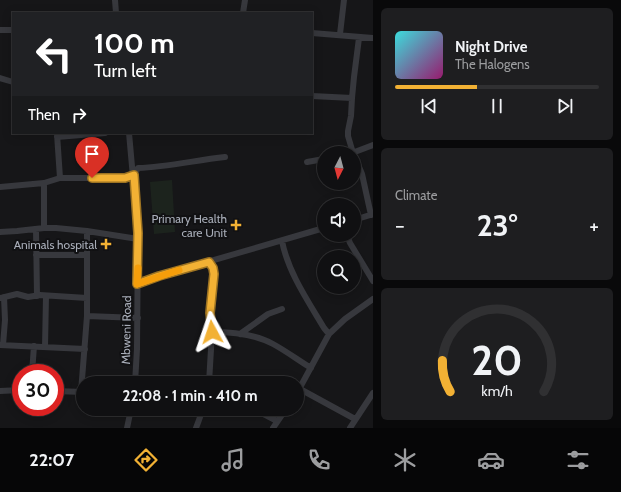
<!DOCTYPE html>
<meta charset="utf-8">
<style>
:root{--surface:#101012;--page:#1e1e20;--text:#f1f3f6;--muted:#9c9d9f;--line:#303032;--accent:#f2b134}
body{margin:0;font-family:Cabin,sans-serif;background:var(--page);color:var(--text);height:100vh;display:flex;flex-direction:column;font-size:15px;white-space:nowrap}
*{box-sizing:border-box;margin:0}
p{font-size:13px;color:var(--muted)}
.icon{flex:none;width:22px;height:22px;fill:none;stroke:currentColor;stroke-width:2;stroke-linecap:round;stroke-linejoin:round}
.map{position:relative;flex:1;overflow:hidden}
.side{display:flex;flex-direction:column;gap:8px;padding:8px;background:#09090a;width:248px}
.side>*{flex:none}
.top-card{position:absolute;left:12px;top:12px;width:301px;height:122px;border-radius:0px;box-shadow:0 2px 10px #0003,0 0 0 1px var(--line);background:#202124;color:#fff;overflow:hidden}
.needle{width:26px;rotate:186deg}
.tools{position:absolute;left:317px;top:146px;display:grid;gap:8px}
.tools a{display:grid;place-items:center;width:44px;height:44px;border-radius:50%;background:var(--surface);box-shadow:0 2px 10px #0003,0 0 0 1px var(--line);font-size:20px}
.speed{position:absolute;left:12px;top:364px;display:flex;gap:8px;font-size:20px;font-weight:700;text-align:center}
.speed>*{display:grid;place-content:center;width:52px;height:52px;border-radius:50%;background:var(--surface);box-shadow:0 2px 10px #0003,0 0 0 1px var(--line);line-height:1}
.speed .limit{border:6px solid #d22;background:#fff;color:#111}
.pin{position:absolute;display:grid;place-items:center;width:34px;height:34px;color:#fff;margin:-41px -17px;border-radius:50% 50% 50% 0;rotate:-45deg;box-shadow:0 0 4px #0007}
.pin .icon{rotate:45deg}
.me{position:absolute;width:44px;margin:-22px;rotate:355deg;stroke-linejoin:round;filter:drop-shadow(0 0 3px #0008)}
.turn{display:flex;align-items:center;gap:14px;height:84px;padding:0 16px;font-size:18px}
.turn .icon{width:52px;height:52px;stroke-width:2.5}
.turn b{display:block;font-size:28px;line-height:34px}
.then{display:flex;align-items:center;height:38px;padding:0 16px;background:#0003;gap:8px;font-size:15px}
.big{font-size:30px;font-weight:800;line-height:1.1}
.side .widget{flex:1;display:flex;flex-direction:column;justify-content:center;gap:6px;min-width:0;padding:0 14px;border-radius:6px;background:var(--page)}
.side .dial{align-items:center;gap:0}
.dial svg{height:104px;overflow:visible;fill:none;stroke:var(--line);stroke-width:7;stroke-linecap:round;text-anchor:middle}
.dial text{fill:var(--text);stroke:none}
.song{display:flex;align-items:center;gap:12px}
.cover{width:48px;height:48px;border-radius:6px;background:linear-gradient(135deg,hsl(180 70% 55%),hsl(320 70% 35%))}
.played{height:4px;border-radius:2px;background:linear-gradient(90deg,var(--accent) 40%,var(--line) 40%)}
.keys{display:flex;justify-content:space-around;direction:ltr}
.heat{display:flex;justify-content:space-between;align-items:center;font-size:22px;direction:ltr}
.trip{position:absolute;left:76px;top:376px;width:228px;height:40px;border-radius:20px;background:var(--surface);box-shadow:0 2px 10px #0003,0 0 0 1px var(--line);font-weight:800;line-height:40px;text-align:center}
.menu{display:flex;height:64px;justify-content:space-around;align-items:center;background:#060607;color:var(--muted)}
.menu .icon{width:28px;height:28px}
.menu .on{color:var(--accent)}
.menu b{font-size:18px;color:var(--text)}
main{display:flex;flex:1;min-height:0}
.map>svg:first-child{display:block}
</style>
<main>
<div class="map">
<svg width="373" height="428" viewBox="0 0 373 428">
<rect width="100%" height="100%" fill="#161618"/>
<path fill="#1c231d" d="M172,180L175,232L154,234L150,182Z"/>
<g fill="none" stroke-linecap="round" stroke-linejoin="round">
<path stroke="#37383d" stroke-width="6" d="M115,0L116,13
M243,13L245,0
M0,30H13
M312,33L373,38
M340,34L344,0
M0,78L13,82
M312,96L352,98L351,116L348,131V136L353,153
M352,98L354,77L359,38
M129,133L138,233L137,349L135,383
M57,134L60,178
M57,137L105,133
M352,153L373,145
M354,155L362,174L371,215
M307,162L324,159
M44,183V228
M0,187L44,183L60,178H125L134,175L138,168C168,167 196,160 225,157
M354,220L373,214
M36,229L37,296
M0,232L17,231L44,228H56L87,231L138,239
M347,235L350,243L373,281
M282,241C288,272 308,301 324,328L329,334
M36,255H87
M209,262L213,268L214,274L210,313L212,332L209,383
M137,284L159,276L324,228
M0,298L17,294L28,297L40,295L87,298
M87,316L138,318
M212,332C233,332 255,334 273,344C286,351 298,360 311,368
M240,334L268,314L282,309
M0,345L85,349
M3,345L5,320L4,297
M45,347L46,296
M32,373L34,346
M300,389L355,419
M0,391L21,390
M55,391L83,392
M81,392L87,316V231
M297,393L329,334L345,319L373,299
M254,409L277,421
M127,428L131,409
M196,428L203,409
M273,428L286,409
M350,428L373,393"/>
</g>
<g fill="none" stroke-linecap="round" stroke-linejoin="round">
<defs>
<path id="route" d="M92,178H125L134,175L138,233L137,284L159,276L209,262L213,268L214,274L210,313L212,332"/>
</defs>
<use href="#route" stroke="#9d7322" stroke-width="10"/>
<use href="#route" stroke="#f2b134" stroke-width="7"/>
<path stroke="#f59e0b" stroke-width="7" d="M138,268L137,284L179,270"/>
</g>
<g fill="#f2b134" stroke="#111113" stroke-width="1.5">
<path d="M234 219h4v4h4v4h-4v4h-4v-4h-4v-4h4z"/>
<path d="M104 238h4v4h4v4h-4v4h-4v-4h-4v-4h4z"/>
</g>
<g text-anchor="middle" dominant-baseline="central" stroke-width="4" stroke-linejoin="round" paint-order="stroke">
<g font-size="12" fill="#a8adb8" stroke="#111113" text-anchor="end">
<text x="227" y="218">Primary Health<tspan x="227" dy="14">care Unit</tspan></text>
<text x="97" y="244">Animals hospital</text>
</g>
<g font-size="12" fill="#a8adb8" stroke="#111113">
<text transform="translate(126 330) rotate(-89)">Mbweni Road</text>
</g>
</g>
</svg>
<div class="tools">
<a><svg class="needle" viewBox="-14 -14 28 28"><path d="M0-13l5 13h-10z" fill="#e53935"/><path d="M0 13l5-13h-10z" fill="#9c9d9f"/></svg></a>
<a><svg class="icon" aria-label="sound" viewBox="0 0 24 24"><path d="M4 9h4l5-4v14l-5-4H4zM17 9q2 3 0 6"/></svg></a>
<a><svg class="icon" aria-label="search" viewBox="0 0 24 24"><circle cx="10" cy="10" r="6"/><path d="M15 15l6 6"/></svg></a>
</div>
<div class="speed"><div class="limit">30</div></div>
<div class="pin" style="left:92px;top:178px;background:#d93025"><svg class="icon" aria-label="arrive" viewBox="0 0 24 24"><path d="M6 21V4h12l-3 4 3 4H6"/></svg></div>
<svg class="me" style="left:212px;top:332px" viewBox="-20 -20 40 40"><path d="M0-17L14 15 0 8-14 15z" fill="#f2b134" stroke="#fff" stroke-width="4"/></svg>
<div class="trip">22:08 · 1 min · 410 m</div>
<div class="top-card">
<div class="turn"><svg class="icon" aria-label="left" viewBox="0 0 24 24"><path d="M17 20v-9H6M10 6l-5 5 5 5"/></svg><div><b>100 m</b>Turn left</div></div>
<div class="then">Then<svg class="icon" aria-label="right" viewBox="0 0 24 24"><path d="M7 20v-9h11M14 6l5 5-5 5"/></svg></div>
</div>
</div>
<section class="side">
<div class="widget">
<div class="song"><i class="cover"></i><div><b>Night Drive</b><p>The Halogens</p></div></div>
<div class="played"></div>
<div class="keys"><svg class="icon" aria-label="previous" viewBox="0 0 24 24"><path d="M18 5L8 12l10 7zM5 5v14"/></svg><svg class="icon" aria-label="pause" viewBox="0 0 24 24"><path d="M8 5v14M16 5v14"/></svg><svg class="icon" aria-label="next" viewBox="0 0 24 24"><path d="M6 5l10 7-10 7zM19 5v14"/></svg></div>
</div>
<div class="widget"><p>Climate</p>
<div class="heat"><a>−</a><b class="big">23°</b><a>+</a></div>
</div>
<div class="widget dial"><svg viewBox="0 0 100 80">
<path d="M14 69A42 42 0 1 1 86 69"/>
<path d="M14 69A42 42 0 0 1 8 45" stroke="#f2b134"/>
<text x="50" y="56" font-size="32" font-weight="700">20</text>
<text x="50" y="72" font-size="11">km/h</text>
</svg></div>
</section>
</main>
<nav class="menu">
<b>22:07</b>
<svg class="icon on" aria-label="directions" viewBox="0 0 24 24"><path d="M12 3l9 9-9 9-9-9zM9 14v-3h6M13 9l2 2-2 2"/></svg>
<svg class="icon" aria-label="music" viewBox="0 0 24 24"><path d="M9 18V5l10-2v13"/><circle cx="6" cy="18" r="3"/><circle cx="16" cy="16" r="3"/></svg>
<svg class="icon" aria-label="phone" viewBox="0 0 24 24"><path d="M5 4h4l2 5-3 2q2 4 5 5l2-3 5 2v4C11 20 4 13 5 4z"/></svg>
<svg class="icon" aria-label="climate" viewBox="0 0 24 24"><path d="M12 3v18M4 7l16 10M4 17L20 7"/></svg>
<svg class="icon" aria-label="car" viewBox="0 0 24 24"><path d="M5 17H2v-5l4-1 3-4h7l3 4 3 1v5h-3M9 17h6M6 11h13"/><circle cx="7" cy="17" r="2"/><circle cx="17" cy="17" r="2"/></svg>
<svg class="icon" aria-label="filters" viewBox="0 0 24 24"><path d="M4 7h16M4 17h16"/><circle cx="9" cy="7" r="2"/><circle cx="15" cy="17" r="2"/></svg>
</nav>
